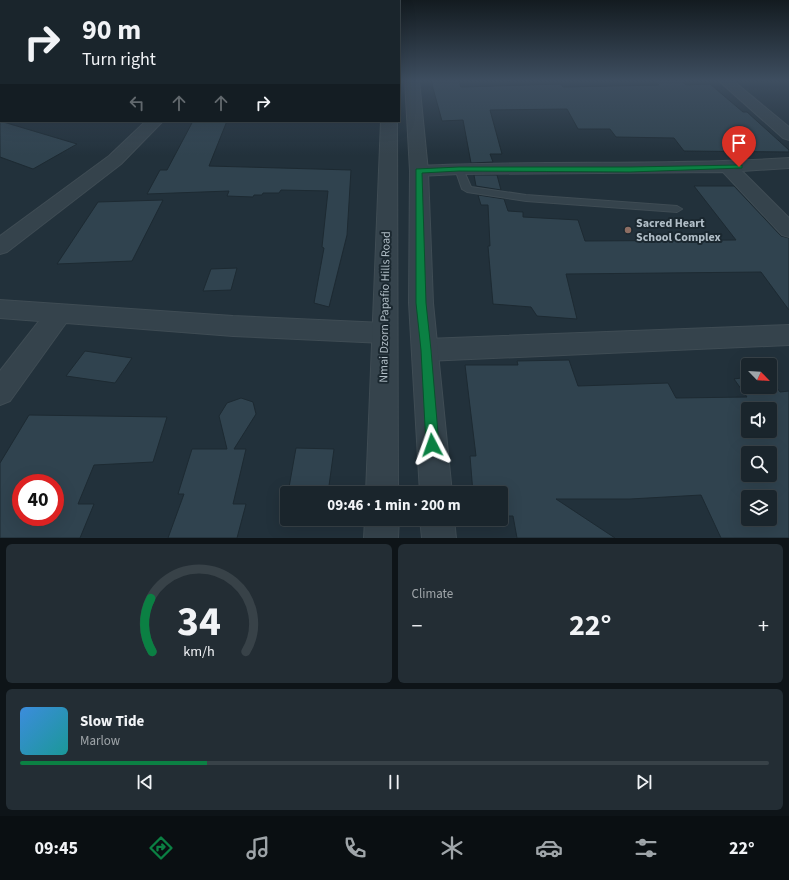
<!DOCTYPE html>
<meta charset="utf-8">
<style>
:root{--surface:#1a252c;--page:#232d34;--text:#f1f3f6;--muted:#9fa5a9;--line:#384248;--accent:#0b8043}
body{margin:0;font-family:"Source Sans 3",sans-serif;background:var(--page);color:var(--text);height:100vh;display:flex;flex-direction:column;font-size:15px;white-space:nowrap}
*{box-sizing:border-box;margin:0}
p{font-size:13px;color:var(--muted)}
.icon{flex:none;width:22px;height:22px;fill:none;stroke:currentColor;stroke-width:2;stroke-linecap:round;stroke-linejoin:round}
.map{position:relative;height:538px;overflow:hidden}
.details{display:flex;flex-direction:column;gap:6px;padding:6px;background:#0e1418;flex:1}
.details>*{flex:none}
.top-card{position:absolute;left:0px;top:0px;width:400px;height:122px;box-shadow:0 4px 16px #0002,0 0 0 1px var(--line);background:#1a252c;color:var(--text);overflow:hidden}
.needle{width:26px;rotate:115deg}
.fabs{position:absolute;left:741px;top:358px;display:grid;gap:8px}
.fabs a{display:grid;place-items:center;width:36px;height:36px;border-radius:4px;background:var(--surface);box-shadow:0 4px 16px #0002,0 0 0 1px var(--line);font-size:20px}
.speed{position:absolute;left:12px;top:474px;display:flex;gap:8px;font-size:20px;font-weight:700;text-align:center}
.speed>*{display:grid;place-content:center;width:52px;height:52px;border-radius:50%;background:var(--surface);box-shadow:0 4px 16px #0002,0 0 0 1px var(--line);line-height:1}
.speed .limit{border:6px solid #d22;background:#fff;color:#111}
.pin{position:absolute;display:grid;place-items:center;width:34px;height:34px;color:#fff;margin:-41px -17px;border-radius:50% 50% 50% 0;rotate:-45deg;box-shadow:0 0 4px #0007}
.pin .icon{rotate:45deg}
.me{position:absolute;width:44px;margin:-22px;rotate:356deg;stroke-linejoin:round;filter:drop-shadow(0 0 3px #0008)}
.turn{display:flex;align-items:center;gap:14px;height:84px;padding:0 16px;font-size:18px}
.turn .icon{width:52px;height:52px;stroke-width:2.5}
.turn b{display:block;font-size:28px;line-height:34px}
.lanes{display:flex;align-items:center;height:38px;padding:0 16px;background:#0003;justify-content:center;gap:20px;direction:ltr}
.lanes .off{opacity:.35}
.big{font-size:30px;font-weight:700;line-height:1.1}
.details .card{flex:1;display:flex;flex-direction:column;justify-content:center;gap:6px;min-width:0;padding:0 14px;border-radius:6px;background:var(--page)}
.details .dial{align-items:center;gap:0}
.dial svg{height:104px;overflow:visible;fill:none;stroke:var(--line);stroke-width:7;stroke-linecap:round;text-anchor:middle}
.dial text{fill:var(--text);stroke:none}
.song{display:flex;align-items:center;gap:12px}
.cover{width:48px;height:48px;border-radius:6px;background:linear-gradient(135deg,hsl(210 70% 55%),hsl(180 70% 35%))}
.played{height:4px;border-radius:2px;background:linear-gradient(90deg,var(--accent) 25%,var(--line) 25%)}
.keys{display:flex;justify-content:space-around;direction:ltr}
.heat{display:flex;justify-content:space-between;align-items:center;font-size:22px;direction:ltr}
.details .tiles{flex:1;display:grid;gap:6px;grid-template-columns:1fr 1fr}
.card:last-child{grid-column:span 2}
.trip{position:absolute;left:280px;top:486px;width:228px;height:40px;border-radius:4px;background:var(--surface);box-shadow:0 4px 16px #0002,0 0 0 1px var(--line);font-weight:700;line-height:40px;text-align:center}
.tabs{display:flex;height:64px;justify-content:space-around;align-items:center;background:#0a0f12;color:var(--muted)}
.tabs .icon{width:28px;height:28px}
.tabs .selected{color:var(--accent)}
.tabs b{font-size:18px;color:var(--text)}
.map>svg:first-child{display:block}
</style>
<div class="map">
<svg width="789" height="538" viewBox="0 0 789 538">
<rect width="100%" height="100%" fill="#22313b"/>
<path fill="#30434f" stroke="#1d2a32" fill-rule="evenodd" d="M458,80L461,87L561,84L563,87L659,85L654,80H681L686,85L710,84L743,112H747L789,150V152L684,151L674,138L616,137L610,129H578L567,109L490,110L502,154H490L493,162L471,163L463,120L442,121L431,81Z
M0,121L77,144L33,169L0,157Z
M193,121H227L209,166L351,170L347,235L329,307L314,303L324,248L322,247L328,191L281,190L279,193H263L262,195H254L253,197L227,196L229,191L147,194L160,170H167Z
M474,175H497L501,190L476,186Z
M694,186H734L781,236L789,238V310L761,272L566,274L577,319L537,316L531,307L493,304L488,246H490L488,205H481L478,195L504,199L508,211L523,212V217L578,220L585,241L736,240Z
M163,200L132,261L57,264L98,202Z
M237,268L231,290L203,291L211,269Z
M85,351L132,358L115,383L66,376Z
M569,360L578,386L668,383L676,398L747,397L734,379L748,377V387H770V378L780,392L789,391V538H721L701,495L630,499H556L615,538H517L513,516H501V493H473L470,456H476L465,365H518L517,361ZM748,409H770V431H748ZM748,453H770V475H748ZM748,497H770V519H748Z
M241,398L253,402L256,414L234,449H246L233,504H246L237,538H168L184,494H178L192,449H227L219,416L227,403Z
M29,415L167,417L153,462L94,465L78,504H94L80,538H0V463ZM21,483H55V517H21Z
M296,448L334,449L328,493H288Z"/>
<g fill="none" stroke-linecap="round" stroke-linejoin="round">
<defs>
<path id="service" d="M459,166L463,169L471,187L526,195L677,206L682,209L677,212L526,201L467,192L462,189L455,169Z"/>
<path id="minor" d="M718,80H732L789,127V140L783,138Z
M0,82H1V90H0Z
M146,121H163L121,164L7,252L0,254V236L109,156Z
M789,158V168L742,171L789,218V237L782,235L723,172L459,174L419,176L413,175L410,171L413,167L419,166C542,160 666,166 789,158Z
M0,300L233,316L384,323L393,326L397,333L393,340L384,343L233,336L66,323L10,401L0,405V371L39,321L0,318Z
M789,325V345L426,361L417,358L413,350L417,342L426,339Z"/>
<path id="tertiary" d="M405,80H419L428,171L433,303L452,493H420L409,303L410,171Z
M381,121H397L398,493H366Z
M365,519H399L398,538H364Z
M420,519H454L456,538H422Z"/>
</defs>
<use href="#service" stroke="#3f4c54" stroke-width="2"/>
<use href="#minor" stroke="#3f4c54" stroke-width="2"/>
<use href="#tertiary" stroke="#3f4c54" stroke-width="2"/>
<use href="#service" fill="#35434c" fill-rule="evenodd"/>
<use href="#minor" fill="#35434c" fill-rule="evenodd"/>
<use href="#tertiary" fill="#35434c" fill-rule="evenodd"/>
</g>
<linearGradient id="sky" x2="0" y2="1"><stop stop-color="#131b20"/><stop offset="0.52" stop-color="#3e4e60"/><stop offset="1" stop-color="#3e4e60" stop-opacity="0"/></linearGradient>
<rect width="789" height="155" fill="url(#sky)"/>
<path fill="#0b8043" stroke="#07532c" d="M739,165H742V168L630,172L459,171L422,173L426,303L431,350L439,445L437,450L432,452L428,450L426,445L421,350L416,303V169L459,167H630Z"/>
<circle fill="#8d6e63" stroke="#1b2830" stroke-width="1.5" cx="628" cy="230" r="4"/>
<g text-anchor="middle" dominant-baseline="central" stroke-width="4" stroke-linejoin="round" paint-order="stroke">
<g font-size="12" font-weight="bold" fill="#b1bec7" stroke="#1b2830" text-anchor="start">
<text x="636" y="223">Sacred Heart<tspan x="636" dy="14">School Complex</tspan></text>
</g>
<g font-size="12" fill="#b1bec7" stroke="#1b2830">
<text transform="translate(385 307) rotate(-89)">Nmai Dzorn Papafio Hills Road</text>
</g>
</g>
</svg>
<div class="fabs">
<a><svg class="needle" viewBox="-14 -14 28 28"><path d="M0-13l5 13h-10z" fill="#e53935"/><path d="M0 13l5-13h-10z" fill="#9fa5a9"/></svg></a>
<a><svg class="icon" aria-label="sound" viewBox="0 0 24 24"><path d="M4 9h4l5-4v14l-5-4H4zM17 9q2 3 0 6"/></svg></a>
<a><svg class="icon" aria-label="search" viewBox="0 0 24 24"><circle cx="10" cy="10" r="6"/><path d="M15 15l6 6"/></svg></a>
<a><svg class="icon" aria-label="layers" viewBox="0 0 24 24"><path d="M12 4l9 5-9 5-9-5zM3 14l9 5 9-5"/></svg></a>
</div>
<div class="speed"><div class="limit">40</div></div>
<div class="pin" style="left:739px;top:167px;background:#d93025"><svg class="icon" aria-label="arrive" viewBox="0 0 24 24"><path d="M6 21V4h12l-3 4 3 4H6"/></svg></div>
<svg class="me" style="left:432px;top:445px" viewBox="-20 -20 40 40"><path d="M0-17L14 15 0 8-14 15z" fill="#0b8043" stroke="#fff" stroke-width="4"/></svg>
<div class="trip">09:46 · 1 min · 200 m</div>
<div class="top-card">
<div class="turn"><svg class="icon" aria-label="right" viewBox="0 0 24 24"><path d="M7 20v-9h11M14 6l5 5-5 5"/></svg><div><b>90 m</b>Turn right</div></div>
<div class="lanes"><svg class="icon off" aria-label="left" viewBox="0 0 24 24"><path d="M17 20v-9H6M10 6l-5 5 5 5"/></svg><svg class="icon off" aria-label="ahead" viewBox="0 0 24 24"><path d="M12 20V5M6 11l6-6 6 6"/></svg><svg class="icon off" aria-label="ahead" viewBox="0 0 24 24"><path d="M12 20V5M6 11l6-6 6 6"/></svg><svg class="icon" aria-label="right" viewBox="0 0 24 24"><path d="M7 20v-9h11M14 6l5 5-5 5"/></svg></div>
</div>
</div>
<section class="details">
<div class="tiles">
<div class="card dial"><svg viewBox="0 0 100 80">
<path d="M14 69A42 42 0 1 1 86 69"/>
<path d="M14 69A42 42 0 0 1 13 28" stroke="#0b8043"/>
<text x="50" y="56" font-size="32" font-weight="700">34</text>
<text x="50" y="72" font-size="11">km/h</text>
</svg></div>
<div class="card"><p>Climate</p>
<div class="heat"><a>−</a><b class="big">22°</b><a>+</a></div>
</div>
<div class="card">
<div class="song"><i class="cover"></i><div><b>Slow Tide</b><p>Marlow</p></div></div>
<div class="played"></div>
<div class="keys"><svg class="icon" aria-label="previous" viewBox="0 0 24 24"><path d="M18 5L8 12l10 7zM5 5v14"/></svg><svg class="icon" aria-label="pause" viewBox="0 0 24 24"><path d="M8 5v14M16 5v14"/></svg><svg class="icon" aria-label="next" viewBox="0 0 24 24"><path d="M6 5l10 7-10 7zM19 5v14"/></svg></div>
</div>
</div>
</section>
<nav class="tabs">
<b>09:45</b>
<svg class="icon selected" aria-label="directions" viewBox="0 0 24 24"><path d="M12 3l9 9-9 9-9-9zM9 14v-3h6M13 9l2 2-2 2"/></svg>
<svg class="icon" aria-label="music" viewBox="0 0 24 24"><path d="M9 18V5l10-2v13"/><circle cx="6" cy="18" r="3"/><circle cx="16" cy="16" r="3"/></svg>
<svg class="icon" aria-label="phone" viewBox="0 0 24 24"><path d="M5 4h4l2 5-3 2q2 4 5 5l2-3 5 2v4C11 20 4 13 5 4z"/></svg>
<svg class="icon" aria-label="climate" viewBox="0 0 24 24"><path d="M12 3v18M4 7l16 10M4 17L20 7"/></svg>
<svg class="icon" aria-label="car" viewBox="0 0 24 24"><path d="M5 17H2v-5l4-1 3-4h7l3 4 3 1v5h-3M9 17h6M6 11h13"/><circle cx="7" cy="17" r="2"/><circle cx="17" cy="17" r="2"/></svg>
<svg class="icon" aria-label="filters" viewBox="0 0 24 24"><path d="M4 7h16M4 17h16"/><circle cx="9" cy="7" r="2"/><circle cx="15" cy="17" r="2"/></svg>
<b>22°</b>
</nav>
